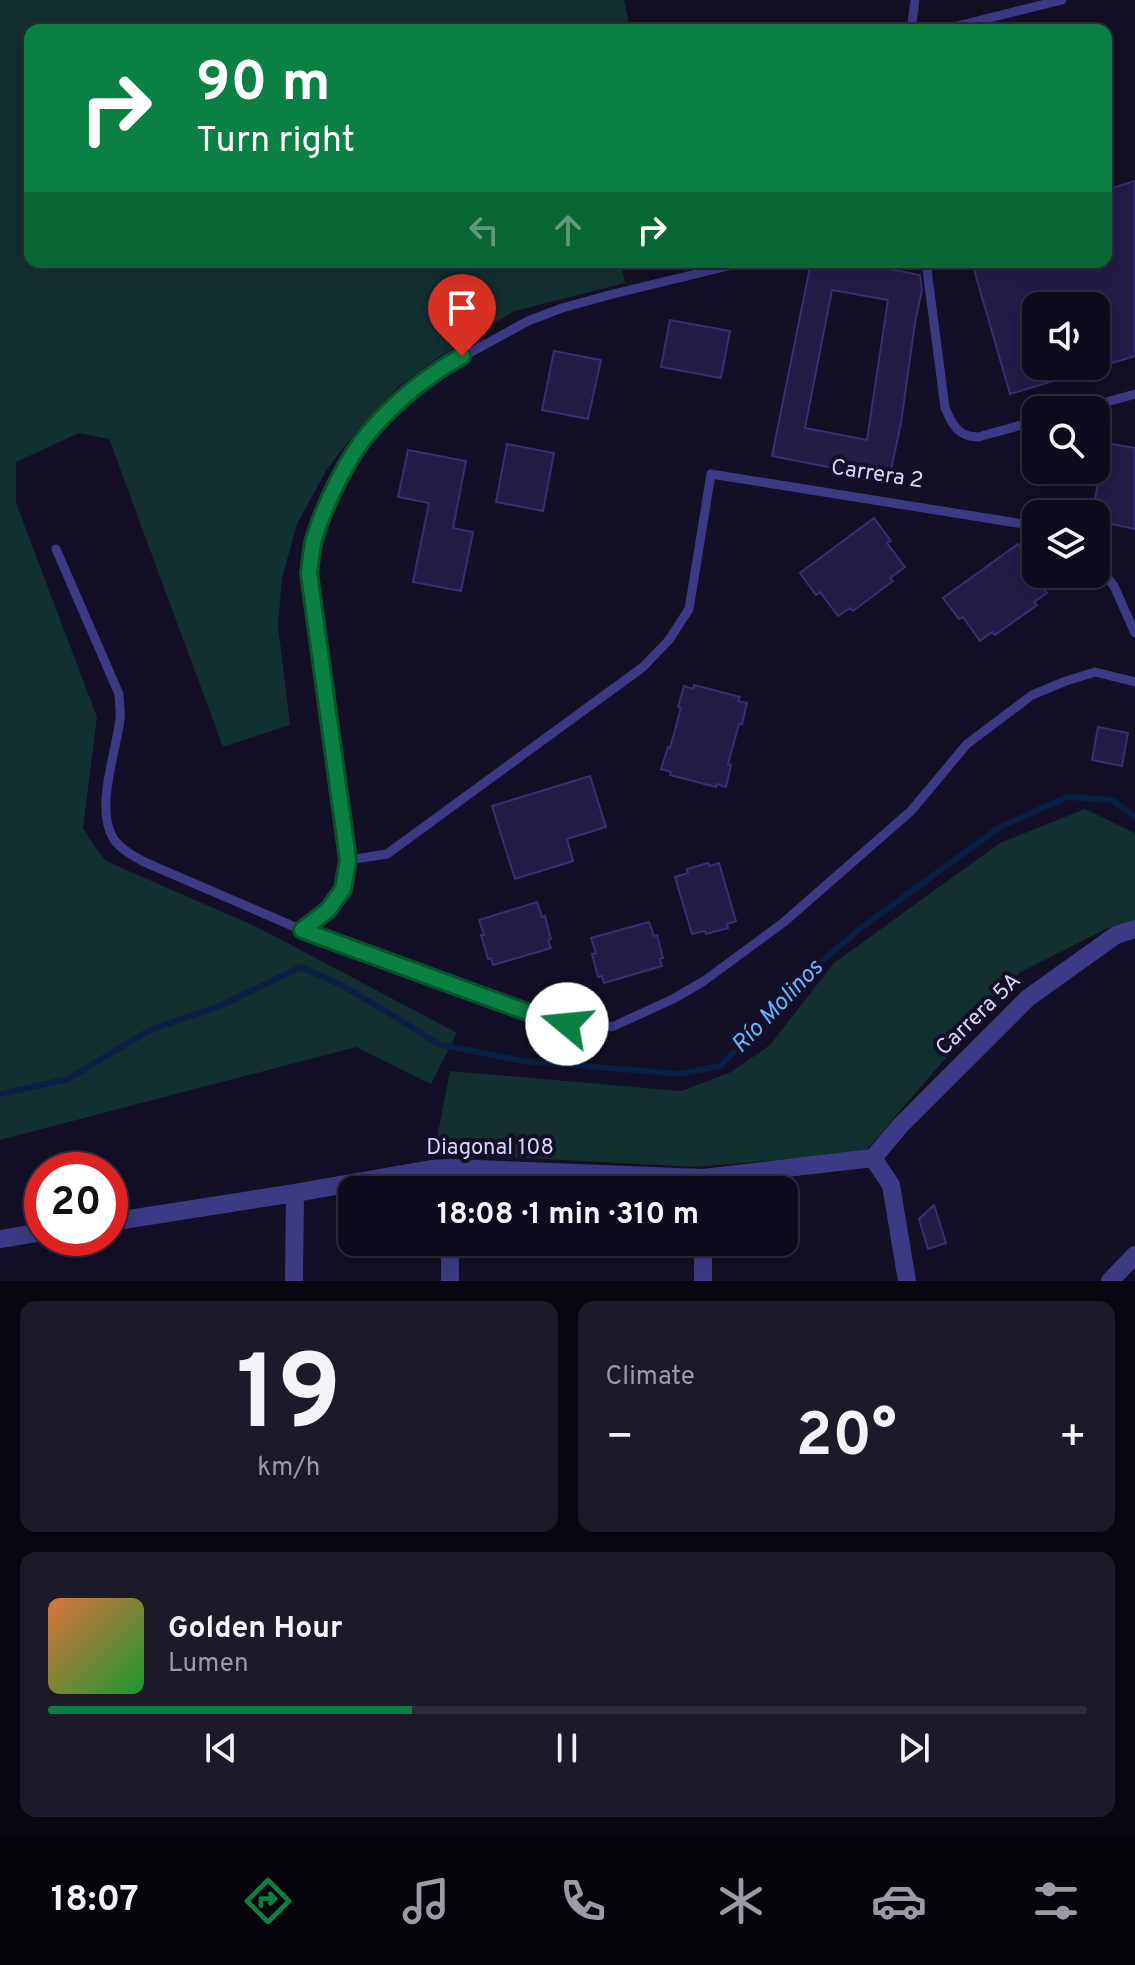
<!DOCTYPE html>
<meta charset="utf-8">
<style>
:root{--surface:#0e0b1c;--page:#1c1929;--text:#f1f3f6;--muted:#9b9ba3;--line:#2e2b3b;--accent:#0b8043}
body{margin:0;font-family:Overpass,sans-serif;background:var(--page);color:var(--text);height:100vh;display:flex;flex-direction:column;font-size:30px;white-space:nowrap}
*{box-sizing:border-box;margin:0}
p{font-size:26px;color:var(--muted)}
.icon{flex:none;width:44px;height:44px;fill:none;stroke:currentColor;stroke-width:2;stroke-linecap:round;stroke-linejoin:round}
.map{position:relative;height:1281px;overflow:hidden}
.side{display:flex;flex-direction:column;gap:20px;padding:20px;background:#08060f;flex:1}
.side>*{flex:none}
.banner{position:absolute;left:24px;top:24px;width:1088px;height:244px;border-radius:16px;box-shadow:0 4px 20px #0003,0 0 0 2px var(--line);background:#0b8043;color:#fff;overflow:hidden}
.fabs{position:absolute;left:1022px;top:292px;display:grid;gap:16px}
.fabs a{display:grid;place-items:center;width:88px;height:88px;border-radius:16px;background:var(--surface);box-shadow:0 4px 20px #0003,0 0 0 2px var(--line);font-size:40px}
.speed{position:absolute;left:24px;top:1152px;display:flex;gap:16px;font-size:40px;font-weight:700;text-align:center}
.speed>*{display:grid;place-content:center;width:104px;height:104px;border-radius:50%;background:var(--surface);box-shadow:0 4px 20px #0003,0 0 0 2px var(--line);line-height:1}
.speed .limit{border:12px solid #d22;background:#fff;color:#111}
.pin{position:absolute;display:grid;place-items:center;width:68px;height:68px;color:#fff;margin:-82px -34px;border-radius:50% 50% 50% 0;rotate:-45deg;box-shadow:0 0 8px #0007}
.pin .icon{rotate:45deg}
.me{position:absolute;width:88px;margin:-44px;rotate:287deg;stroke-linejoin:round;filter:drop-shadow(0 0 6px #0008)}
.turn{display:flex;align-items:center;gap:28px;height:168px;padding:0 40px;font-size:36px}
.turn .icon{width:104px;height:104px;stroke-width:2.5}
.turn b{display:block;font-size:56px;line-height:68px}
.lanes{display:flex;align-items:center;height:76px;padding:0 40px;background:#0003;justify-content:center;gap:40px;direction:ltr}
.lanes .off{opacity:.35}
.big{font-size:60px;font-weight:700;line-height:1.1}
.side .tile{flex:1;display:flex;flex-direction:column;justify-content:center;gap:12px;min-width:0;padding:0 28px;border-radius:16px;background:var(--page)}
.side .dial{align-items:center;gap:0}
.dial b{font-size:104px;line-height:1}
.song{display:flex;align-items:center;gap:24px}
.cover{width:96px;height:96px;border-radius:12px;background:linear-gradient(135deg,hsl(20 70% 55%),hsl(130 70% 35%))}
.played{height:8px;border-radius:4px;background:linear-gradient(90deg,var(--accent) 35%,var(--line) 35%)}
.keys{display:flex;justify-content:space-around;direction:ltr}
.heat{display:flex;justify-content:space-between;align-items:center;font-size:44px;direction:ltr}
.side .tiles{flex:1;display:grid;gap:20px;grid-template-columns:1fr 1fr}
.tile:last-child{grid-column:span 2}
.trip{position:absolute;left:338px;top:1176px;width:460px;height:80px;border-radius:16px;background:var(--surface);box-shadow:0 4px 20px #0003,0 0 0 2px var(--line);font-weight:700;line-height:80px;text-align:center}
.menu{display:flex;height:128px;justify-content:space-around;align-items:center;background:#06040b;color:var(--muted)}
.menu .icon{width:56px;height:56px}
.menu .current{color:var(--accent)}
.menu b{font-size:36px;color:var(--text)}
.map>svg:first-child{display:block}
</style>
<div class="map">
<svg width="1135" height="1281" viewBox="0 0 1135 1281">
<rect width="100%" height="100%" fill="#130f26"/>
<path fill="#12302f" d="M0,0H624L630,30H30V262H621L625,283L515,311L470,337L430,363L398,387L359,428L327,469L297,524L282,578L278,625L290,725L223,747L109,439L79,433L16,462V503L97,717L83,828L95,847L106,861L259,928L457,1033L431,1084L356,1047L0,1140Z
M1085,809L1135,833V923L1110,927L1019,973L864,1153L694,1167L434,1153L450,1071L681,1091L731,1072L770,1045L834,963L1000,843Z"/>
<g fill="none" stroke-linecap="round" stroke-linejoin="round">
<path stroke="#0a1f44" stroke-width="6" d="M0,1094L68,1079L150,1030L222,1005L301,967L341,985L394,1016L438,1044L523,1061L681,1074L720,1066L754,1032L796,983L861,928L1000,827L1067,797L1112,800L1135,817"/>
</g>
<path fill="#241b47" stroke="#3b2d73" stroke-width="2" fill-rule="evenodd" d="M1135,181V356L1096,368V306H1036V366H1088L1089,370L1010,394L973,266L987,262H1106V190Z
M811,262L835,267L836,262H854L920,275L922,290L915,323L901,423L889,479L772,456ZM832,290L888,300L867,440L805,428Z
M670,320L730,331L721,378L661,367Z
M554,351L601,360L588,419L542,410Z
M1106,443L1135,448V529L1096,521V514H1092Z
M507,444L554,453L543,511L496,502Z
M408,450L466,461L453,528L473,532L461,591L413,582L429,503L398,497Z
M874,518L891,541L887,543L905,567L890,578L893,581L853,611L850,608L838,616L820,592L816,595L800,573Z
M1018,544L1034,566L1030,569L1047,593L1034,602L1037,605L995,635L992,632L980,641L963,617L959,619L943,598Z
M694,685L740,697L738,701L747,703L742,724H739L728,764L731,765L726,787L717,784L716,787L670,775L671,772L661,769L668,747L670,748L681,708L678,707L684,686L693,689Z
M1098,727L1128,733L1122,766L1092,760Z
M590,776L606,827L567,839L573,861L515,879L492,806Z
M708,863L710,866L719,863L736,921L727,924L728,928L706,934L705,931L692,934L675,877L688,873L687,869Z
M537,902L542,917L545,916L551,939L548,940L551,948L493,965L491,958L488,959L481,935H484L479,920Z
M649,922L654,936L657,935L663,958L660,959L662,966L604,983L602,976L598,977L592,954L596,953L591,938Z
M934,1205L946,1243L928,1249L919,1219Z"/>
<g fill="none" stroke-linecap="round" stroke-linejoin="round">
<path stroke="#3d3a85" stroke-width="9" d="M911,30L915,0
M941,30L1062,0
M926,262L945,408C952,424 958,437 978,437L1036,421
M1078,410L1135,394
M56,549L119,694C119,702 121,711 120,719C116,753 95,807 113,838C119,848 132,855 142,861L302,930L546,1019L589,1029L614,1026L673,999L704,981L784,922L911,811L967,744L1032,695L1066,681L1095,672L1135,682
M1096,563L1114,586L1135,633
M348,860L387,854L643,667L669,640L689,609L711,474L1036,526
M302,930L328,910L343,889L348,860L309,573L314,539L328,502L347,465L368,432L401,399L440,369L528,321L562,308L613,294L745,262"/>
<path stroke="#3d3a85" stroke-width="18" d="M873,1158L900,1126L1028,998L1116,935L1135,929
M873,1158L891,1185L907,1281
M452,1190V1168
M110,1222L295,1193L431,1169L452,1168L703,1178L873,1158
M0,1239L42,1232
M294,1281L295,1193
M450,1281V1242
M703,1281V1242
M1110,1281L1135,1255"/>
</g>
<g fill="none" stroke-linecap="round" stroke-linejoin="round">
<defs>
<path id="route" d="M462,356C428,375 396,401 370,431C348,456 325,504 315,536C311,547 311,561 309,573L348,860L343,889L328,910L302,930L546,1019L567,1024"/>
</defs>
<use href="#route" stroke="#07532c" stroke-width="20"/>
<use href="#route" stroke="#0b8043" stroke-width="14"/>
</g>
<g text-anchor="middle" dominant-baseline="central" stroke-width="8" stroke-linejoin="round" paint-order="stroke">
<g font-size="22" fill="#d9d4ff" stroke="#130f26">
<text transform="translate(877 475) rotate(9)">Carrera 2</text>
<text transform="translate(979 1015) rotate(-44)">Carrera 5A</text>
<text x="490" y="1148">Diagonal 108</text>
</g>
<g font-size="24" font-style="italic" fill="#62b6ff" stroke="#130f26">
<text transform="translate(778 1007) rotate(-46)">Río Molinos</text>
</g>
</g>
</svg>
<div class="fabs">
<a><svg class="icon" aria-label="sound" viewBox="0 0 24 24"><path d="M4 9h4l5-4v14l-5-4H4zM17 9q2 3 0 6"/></svg></a>
<a><svg class="icon" aria-label="search" viewBox="0 0 24 24"><circle cx="10" cy="10" r="6"/><path d="M15 15l6 6"/></svg></a>
<a><svg class="icon" aria-label="layers" viewBox="0 0 24 24"><path d="M12 4l9 5-9 5-9-5zM3 14l9 5 9-5"/></svg></a>
</div>
<div class="speed"><div class="limit">20</div></div>
<div class="pin" style="left:462px;top:356px;background:#d93025"><svg class="icon" aria-label="arrive" viewBox="0 0 24 24"><path d="M6 21V4h12l-3 4 3 4H6"/></svg></div>
<svg class="me" style="left:567px;top:1024px" viewBox="-20 -20 40 40"><circle r="19" fill="#fff"/><path d="M0-13L10 11 0 6-10 11z" fill="#0b8043"/></svg>
<div class="trip">18:08 · 1 min · 310 m</div>
<div class="banner">
<div class="turn"><svg class="icon" aria-label="right" viewBox="0 0 24 24"><path d="M7 20v-9h11M14 6l5 5-5 5"/></svg><div><b>90 m</b>Turn right</div></div>
<div class="lanes"><svg class="icon off" aria-label="left" viewBox="0 0 24 24"><path d="M17 20v-9H6M10 6l-5 5 5 5"/></svg><svg class="icon off" aria-label="ahead" viewBox="0 0 24 24"><path d="M12 20V5M6 11l6-6 6 6"/></svg><svg class="icon" aria-label="right" viewBox="0 0 24 24"><path d="M7 20v-9h11M14 6l5 5-5 5"/></svg></div>
</div>
</div>
<section class="side">
<div class="tiles">
<div class="tile dial"><b>19</b><p>km/h</p></div>
<div class="tile"><p>Climate</p>
<div class="heat"><a>−</a><b class="big">20°</b><a>+</a></div>
</div>
<div class="tile">
<div class="song"><i class="cover"></i><div><b>Golden Hour</b><p>Lumen</p></div></div>
<div class="played"></div>
<div class="keys"><svg class="icon" aria-label="previous" viewBox="0 0 24 24"><path d="M18 5L8 12l10 7zM5 5v14"/></svg><svg class="icon" aria-label="pause" viewBox="0 0 24 24"><path d="M8 5v14M16 5v14"/></svg><svg class="icon" aria-label="next" viewBox="0 0 24 24"><path d="M6 5l10 7-10 7zM19 5v14"/></svg></div>
</div>
</div>
</section>
<nav class="menu">
<b>18:07</b>
<svg class="icon current" aria-label="directions" viewBox="0 0 24 24"><path d="M12 3l9 9-9 9-9-9zM9 14v-3h6M13 9l2 2-2 2"/></svg>
<svg class="icon" aria-label="music" viewBox="0 0 24 24"><path d="M9 18V5l10-2v13"/><circle cx="6" cy="18" r="3"/><circle cx="16" cy="16" r="3"/></svg>
<svg class="icon" aria-label="phone" viewBox="0 0 24 24"><path d="M5 4h4l2 5-3 2q2 4 5 5l2-3 5 2v4C11 20 4 13 5 4z"/></svg>
<svg class="icon" aria-label="climate" viewBox="0 0 24 24"><path d="M12 3v18M4 7l16 10M4 17L20 7"/></svg>
<svg class="icon" aria-label="car" viewBox="0 0 24 24"><path d="M5 17H2v-5l4-1 3-4h7l3 4 3 1v5h-3M9 17h6M6 11h13"/><circle cx="7" cy="17" r="2"/><circle cx="17" cy="17" r="2"/></svg>
<svg class="icon" aria-label="filters" viewBox="0 0 24 24"><path d="M4 7h16M4 17h16"/><circle cx="9" cy="7" r="2"/><circle cx="15" cy="17" r="2"/></svg>
</nav>
